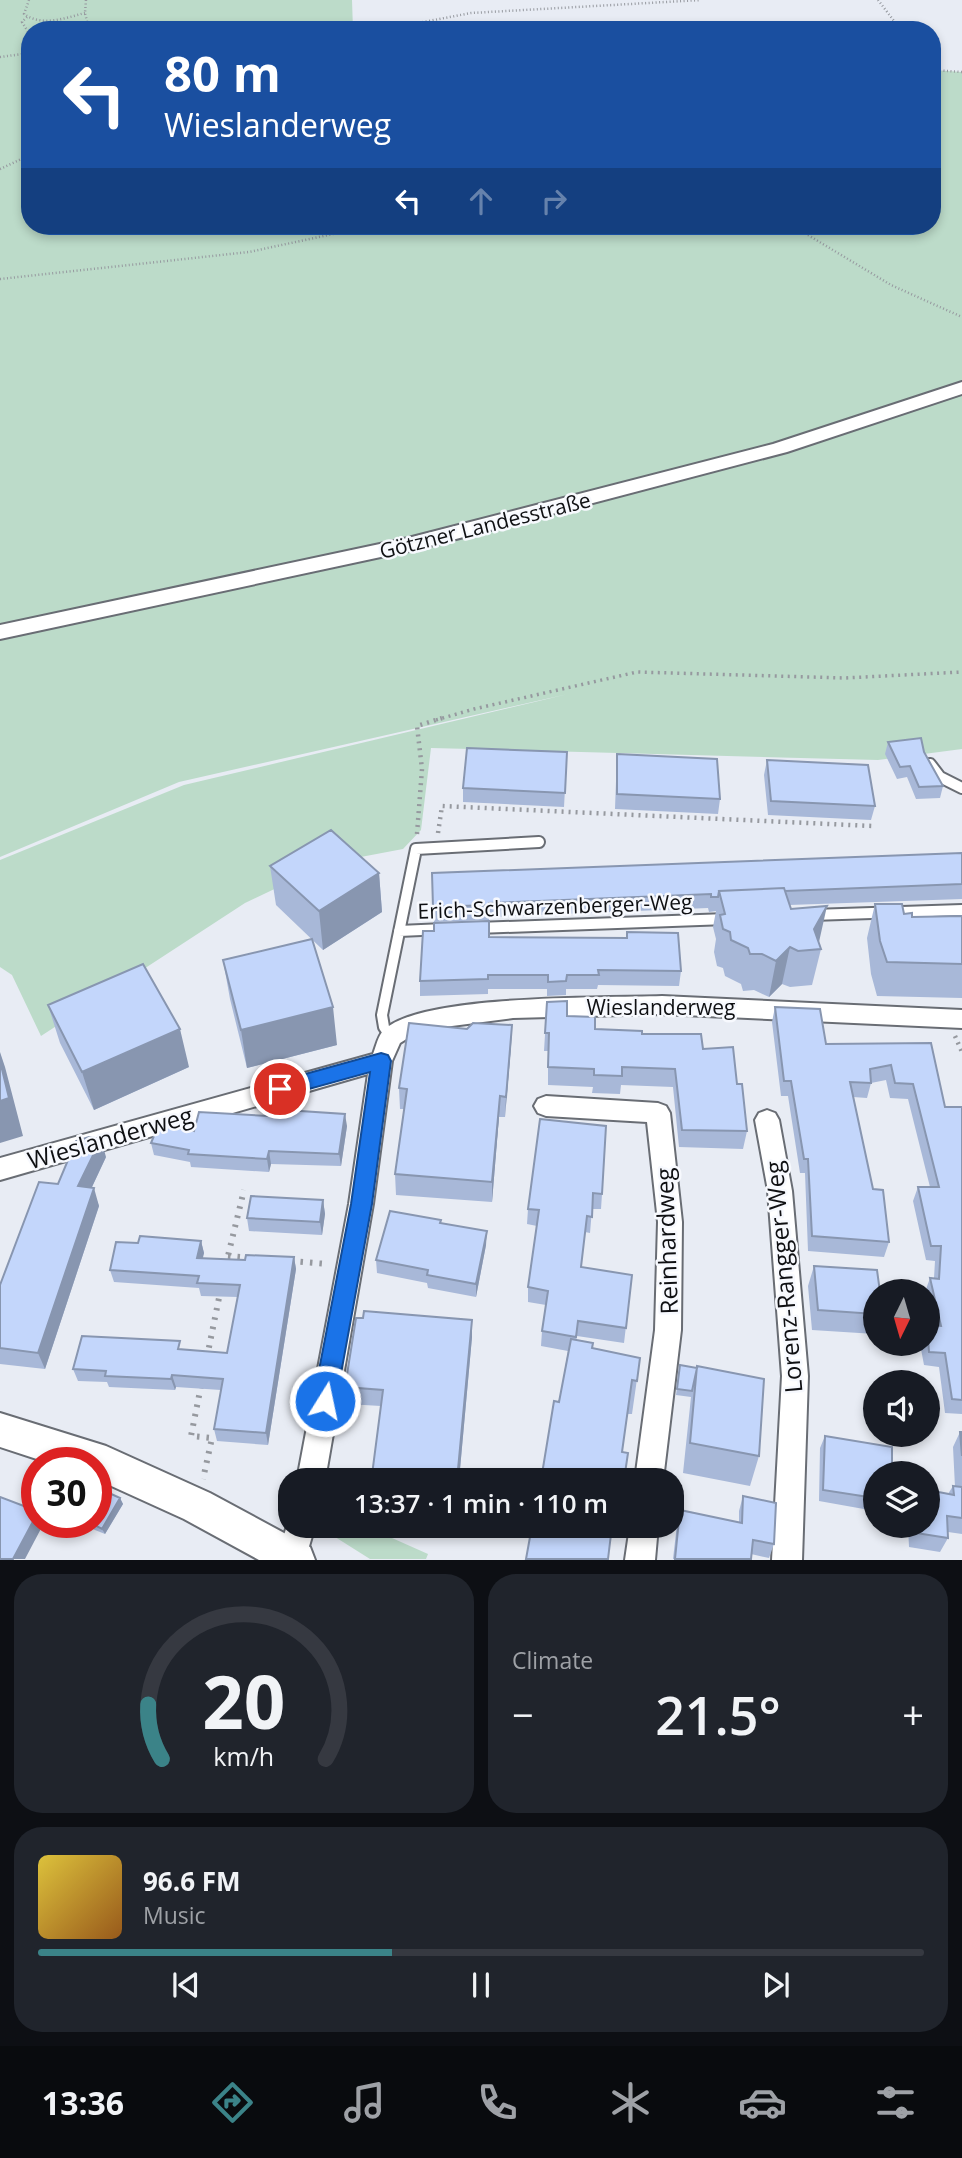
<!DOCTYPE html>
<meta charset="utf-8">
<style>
:root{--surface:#171b24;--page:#20242c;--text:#f1f3f6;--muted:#9ea1a6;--line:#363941;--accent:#3b8388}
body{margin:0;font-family:"Open Sans",sans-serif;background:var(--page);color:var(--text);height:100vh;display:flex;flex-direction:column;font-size:26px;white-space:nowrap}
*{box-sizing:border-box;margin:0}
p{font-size:23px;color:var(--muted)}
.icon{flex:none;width:38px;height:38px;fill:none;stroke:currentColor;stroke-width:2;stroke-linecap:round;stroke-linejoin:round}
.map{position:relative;height:1560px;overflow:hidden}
.details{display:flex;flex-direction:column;gap:14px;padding:14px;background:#0d0f14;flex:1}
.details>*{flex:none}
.hud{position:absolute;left:21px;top:21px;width:920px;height:214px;border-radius:28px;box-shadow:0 4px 10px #0003;background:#1a4fa0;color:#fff;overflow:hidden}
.needle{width:46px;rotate:185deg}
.fabs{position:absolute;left:863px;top:1279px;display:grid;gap:14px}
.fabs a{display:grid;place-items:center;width:77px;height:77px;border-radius:50%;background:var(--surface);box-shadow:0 4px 10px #0003;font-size:35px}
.speed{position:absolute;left:21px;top:1447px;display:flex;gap:14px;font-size:35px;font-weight:700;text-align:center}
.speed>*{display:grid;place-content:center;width:91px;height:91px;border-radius:50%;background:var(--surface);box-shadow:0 4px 10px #0003;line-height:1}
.speed .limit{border:10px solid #d22;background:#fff;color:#111}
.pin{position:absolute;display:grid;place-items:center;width:60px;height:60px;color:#fff;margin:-30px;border:4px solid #fff;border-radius:50%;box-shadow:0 2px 7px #0007}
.me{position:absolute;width:77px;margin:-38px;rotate:10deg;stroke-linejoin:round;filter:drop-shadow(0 0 5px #0008)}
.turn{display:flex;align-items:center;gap:24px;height:147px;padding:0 28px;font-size:32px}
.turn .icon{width:91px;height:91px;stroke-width:2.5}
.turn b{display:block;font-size:49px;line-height:60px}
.lanes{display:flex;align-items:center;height:66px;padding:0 28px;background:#0003;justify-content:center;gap:35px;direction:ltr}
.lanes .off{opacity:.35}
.big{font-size:52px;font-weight:600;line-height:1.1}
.details .widget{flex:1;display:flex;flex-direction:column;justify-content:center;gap:10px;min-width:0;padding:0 24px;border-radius:28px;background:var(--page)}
.details .dial{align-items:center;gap:0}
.dial svg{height:182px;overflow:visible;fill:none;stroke:var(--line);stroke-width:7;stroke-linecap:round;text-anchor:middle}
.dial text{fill:var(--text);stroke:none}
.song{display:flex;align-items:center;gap:21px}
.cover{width:84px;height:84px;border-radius:10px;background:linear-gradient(135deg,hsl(50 70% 55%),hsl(30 70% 35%))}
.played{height:7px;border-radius:4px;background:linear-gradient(90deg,var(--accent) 40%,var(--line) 40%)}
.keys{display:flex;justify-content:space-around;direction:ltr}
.heat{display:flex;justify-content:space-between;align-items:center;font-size:38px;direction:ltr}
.details .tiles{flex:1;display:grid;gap:14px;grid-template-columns:1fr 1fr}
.widget:last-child{grid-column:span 2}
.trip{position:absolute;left:278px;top:1468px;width:406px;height:70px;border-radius:28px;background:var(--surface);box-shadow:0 4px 10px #0003;font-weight:600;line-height:70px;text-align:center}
.tabs{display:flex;height:112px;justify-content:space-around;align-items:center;background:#090b0e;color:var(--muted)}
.tabs .icon{width:49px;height:49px}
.tabs .on{color:var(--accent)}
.tabs b{font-size:32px;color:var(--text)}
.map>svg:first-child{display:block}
</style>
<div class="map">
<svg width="962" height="1560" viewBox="0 0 962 1560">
<rect width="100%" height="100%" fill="#e8ecf4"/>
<path fill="#bcdbc9" d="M0,0H352L353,30H30V226H933V70L962,72V749L878,760L431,748L421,830L403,849L329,863L245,903L41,1036L12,975L0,967V860L184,785L568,694L179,782L0,857Z
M325,1526H365L428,1554L426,1559H370L324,1530Z"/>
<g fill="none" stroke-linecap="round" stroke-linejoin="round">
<defs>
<path id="service" d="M930,764L940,777L962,788
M812,915L962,910
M477,928L727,919
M399,931L444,929
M391,1037L384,1027L382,1015L416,849L539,842"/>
<path id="minor" d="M662,996L962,1010V1028L662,1014L513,1018L421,1030L400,1043L392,1061L373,1204L325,1480H297L349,1204L368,1074L0,1180V1158L373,1054C376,1047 378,1035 384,1030C421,994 606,998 662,996Z
M546,1096L658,1103L666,1106L670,1113L682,1222L681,1330L663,1480H635L655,1330L658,1222L647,1122L546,1116L538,1113L534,1106L538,1099Z
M767,1110L775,1113L779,1120L792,1191L808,1376L802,1560H772L782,1376L768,1191L755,1120L759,1113Z
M290,1517V1526H315L305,1560H279L277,1556Z
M630,1526H658L655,1560H625Z"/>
<path id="tertiary" d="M0,1413L106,1446L210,1493L310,1547L315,1560H259L184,1519L96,1479V1463H49L0,1447Z"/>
<path id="secondary" d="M962,382V394L787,452L418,549L0,639V625L408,538L773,444Z"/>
</defs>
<use href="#service" stroke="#696d74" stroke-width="14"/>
<use href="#minor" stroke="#696d74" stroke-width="4"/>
<use href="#tertiary" stroke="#696d74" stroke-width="4"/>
<use href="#secondary" stroke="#696d74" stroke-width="4"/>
<path stroke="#96999f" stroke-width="2.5" stroke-dasharray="1 2.5" stroke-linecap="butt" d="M29,0L24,14C43,27 65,18 85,13
M86,0L85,13L89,30
M878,0L901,30
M27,17L22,22L30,35
M381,30L471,13L701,0
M0,57L30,53
M933,70L962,72
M0,169L30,155
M312,226L381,230L426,226
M793,226L891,285L962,317
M0,279L249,252L333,234L339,227"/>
<path stroke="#96999f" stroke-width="3.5" stroke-dasharray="2 4.5" stroke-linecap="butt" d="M436,720L474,709L637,672L845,678L962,672"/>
<path stroke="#96999f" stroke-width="4.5" stroke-dasharray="2 5" stroke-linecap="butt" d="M438,833L442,806L872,826
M417,834L422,769L417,726L442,718
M955,1036L962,1052"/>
<path stroke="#96999f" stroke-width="6" stroke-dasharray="2.5 7" stroke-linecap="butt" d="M228,1256L251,1258
M291,1261L327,1264
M226,1264L244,1190
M207,1357L220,1293
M201,1386L191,1436L212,1438L203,1479"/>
<use href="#service" stroke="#fff" stroke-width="10"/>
<use href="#minor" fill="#fff" fill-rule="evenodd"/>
<use href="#tertiary" fill="#fff" fill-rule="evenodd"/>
<use href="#secondary" fill="#fff" fill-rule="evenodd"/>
</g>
<path fill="#a8b8d8" d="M888,742L943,786L940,798L916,799L907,777L897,779L885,754Z
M567,752L564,807L463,802V788Z
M617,754L720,799L718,814L615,809Z
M767,760L875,806L871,820L768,815L764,775Z
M962,853V899L789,905L791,909L819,943L821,949L812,985L790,987L782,984L769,997L754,990L743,991L741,984L725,976L723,968L717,966L714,952L716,939L713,927L716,911L709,912L708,908L489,917V920L434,922L432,873Z
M270,866L379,873L382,912L323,950L276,905Z
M875,904L912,917L962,916V998L877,996L871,974L867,938Z
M627,932L681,971L679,986L598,985L597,989H566V995L547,996V989H488V994L420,996V981L489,937L626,938Z
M223,960L337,1045L247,1068L230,999Z
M547,1002L567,1016L595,1029L642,1034L703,1049L737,1084L747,1131L743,1149L679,1147L673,1087L621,1085L620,1094L592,1093L593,1087L548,1085V1051H544Z
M48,1005L189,1067L94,1110L60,1043Z
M775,1007L826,1044L931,1043L945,1107H962V1414L945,1413L939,1367L924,1365L920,1344H928V1325H932L928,1306V1292H925L930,1278H934L935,1261L926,1260L913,1201L918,1187H930L908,1099L890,1098L886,1080L871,1083L867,1098L853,1097L873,1189L889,1242L884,1257L808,1251L805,1173H800L788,1096H781L772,1022Z
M512,1025L511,1046L505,1117H499L492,1202L396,1195L395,1174L404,1109H400L399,1088L467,1029Z
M540,1119L602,1194L601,1209H592L590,1233L585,1232L581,1267L632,1275L624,1343L577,1336L576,1340L593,1348L640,1358L632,1414H627L622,1452L624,1480L559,1402L568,1351L541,1346L542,1331L546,1305L528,1302V1287L537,1226L527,1224L528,1209Z
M347,1126L341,1166L271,1164L269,1172L191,1167L190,1162L154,1155L151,1143L194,1131Z
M106,1157L92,1187L99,1206L45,1369L0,1364V1285L58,1184Z
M323,1200L325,1214L322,1235L249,1231L247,1218Z
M441,1223L486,1245L476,1297L428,1288L427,1283L377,1273L376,1260Z
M201,1241L204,1253L202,1258L245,1260L294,1257L296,1269L268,1445L217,1441L214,1429L221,1390L176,1387L175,1390L109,1387L107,1382L78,1381L73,1369L182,1349L227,1353L238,1297L201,1296L199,1288L114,1282L110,1270L138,1243Z
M814,1266L875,1292V1334L812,1330L808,1286Z
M472,1320V1337L459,1480H327L372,1475L381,1406L347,1404L345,1387Z
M697,1368L759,1456L750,1486L683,1473L691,1397L676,1395L679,1372Z
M960,1432H962V1534L948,1532V1538L940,1552L909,1547L908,1526H928L953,1486L955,1487L953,1447Z
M825,1436L875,1474V1511L819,1501L820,1448Z
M743,1496L774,1544L769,1558L751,1554V1559H673L677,1524L680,1510L739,1523V1511Z
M120,1498L123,1504L105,1534L80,1524V1522H96Z
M539,1526H618L617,1535Z"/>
<path fill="#8896b0" d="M379,873L382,912L323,950L319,911Z
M827,906L819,942L814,929Z
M790,947L782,984L769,997L776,961Z
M333,1007L337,1045L247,1068L241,1030Z
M512,1025L511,1046L505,1117L506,1097Z
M180,1029L189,1067L94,1110L82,1072Z
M0,1052L5,1067L23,1136L0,1143Z
M500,1096L499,1117L492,1202V1182Z
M345,1114L347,1126L341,1166L339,1154Z
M101,1139L106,1157L84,1204L78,1186Z
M269,1151L271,1164L269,1172L267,1159Z
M94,1188L99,1206L45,1369L38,1353Z
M323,1200L325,1214L322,1235L320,1222Z
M487,1231L486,1245L476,1297V1284Z
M201,1241L204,1253L200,1271L197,1258Z
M294,1257L296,1269L268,1445L266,1433Z
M472,1320V1337L459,1480H457Z
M172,1375L176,1387L175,1390L171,1379Z
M120,1498L123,1504L105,1534L102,1529Z
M37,1514V1522L44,1523L25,1559H13Z"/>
<path fill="#c3d6fb" stroke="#8896b0" stroke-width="2" d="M921,738L924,752L943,786L919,787L910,766L900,767L888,742Z
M467,748L567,752L565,793L463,788Z
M617,754L717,759L720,799L617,794Z
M767,760L868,765L875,806L771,801Z
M331,830L379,873L319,911L270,866Z
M962,853V884L785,891L784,888L719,891L718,897H711V894L489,903V905L433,907L432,873Z
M784,888L791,909L827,906L814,929L821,949L798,951L790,947L776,961L762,954H750L748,948L731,940L730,932L723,929L720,915L725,914L719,891Z
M875,904H902L904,914L912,913V917L962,916V964L887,962L880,941Z
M489,921V937L627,938V932L678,933L681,971L598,970L599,975H567L566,981L548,982V975H488V979L420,981L423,931H434V923Z
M312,939L333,1007L241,1030L223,960Z
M143,964L180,1029L82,1072L48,1005Z
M567,1001V1016L595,1017V1029L642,1031V1034H701L703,1049L733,1047L737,1084H742L747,1131L682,1130L675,1069L622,1067V1076L594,1075V1069L548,1067L549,1033H545L547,1002Z
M775,1007L820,1009L826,1044L931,1043L945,1107H962V1400L952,1399L945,1353L929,1352L928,1339V1325L941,1326L930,1278L939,1279L941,1246H931L918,1187H939L913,1084L895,1083L891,1065L870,1069L871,1083L850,1082L873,1189L883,1190L889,1242L812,1236L808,1159H804L791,1081H784Z
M409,1023L467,1029L473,1023L512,1025L506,1097L500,1096L492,1182L395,1174L407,1089L399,1088Z
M0,1061L9,1098L0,1101Z
M270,1109L345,1114L339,1154L269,1151L267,1159L188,1154L189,1150L151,1143L159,1124L194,1131L199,1112L268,1116Z
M540,1119L606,1126L602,1194L593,1193L592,1217L587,1216L581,1267L632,1275L626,1328L578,1321L576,1337L542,1331L548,1291L528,1287L539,1210L528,1209Z
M89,1137L101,1139L78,1186L94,1188L38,1353L0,1348V1285L39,1182L58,1184L76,1141Z
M251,1196L323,1200L320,1222L247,1218Z
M390,1211L441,1220L440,1223L487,1231L476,1284L427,1275L428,1270L376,1260Z
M140,1236L201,1241L197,1258L245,1260L246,1255L294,1257L266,1433L214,1429L223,1379L172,1375L171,1379L105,1376L106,1371L73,1369L82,1336L180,1341L178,1349L227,1353L240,1285L197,1283L199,1276L110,1270L116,1242L138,1243Z
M814,1266L877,1270L880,1292H875V1314L818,1310Z
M364,1311L472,1320L457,1480H327L329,1471L372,1475L383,1390L345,1387L356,1318H363Z
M571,1339L593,1343L592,1348L640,1358L637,1381L632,1380L622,1452L628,1453L624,1480H541L554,1401L559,1402Z
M680,1365L697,1368L692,1391L677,1389Z
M697,1366L764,1379L759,1456L690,1443Z
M960,1432H962V1456Z
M825,1436L892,1447V1474H875V1498L823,1490Z
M953,1486L962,1487V1518L947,1516L948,1538L916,1533V1526H928V1490L954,1495Z
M96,1487L120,1498L102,1529L89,1522H96Z
M743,1496L776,1503L774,1544L753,1540L751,1559H675L680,1510L742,1523Z
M0,1497L37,1511V1514L13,1559H0Z
M532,1526H612L608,1559H526Z"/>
<path fill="#1a73e8" stroke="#114b97" stroke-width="2" d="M381,1053L388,1055L391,1061L372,1204L336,1401L333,1409L325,1412L317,1409L313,1401L351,1204L370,1072L280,1097L274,1095L271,1089L274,1083L280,1081Z"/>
<g text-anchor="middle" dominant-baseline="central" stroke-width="5" stroke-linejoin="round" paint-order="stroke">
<g font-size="21" fill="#0f1013" stroke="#f7f9fe">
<text transform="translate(485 525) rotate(-14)">Götzner Landesstraße</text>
<text transform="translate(555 906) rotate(-2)">Erich-Schwarzenberger-Weg</text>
<text x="661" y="1007">Wieslanderweg</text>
</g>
<g font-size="24" fill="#0f1013" stroke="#f7f9fe">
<text transform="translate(110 1137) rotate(-16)">Wieslanderweg</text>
<text transform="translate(666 1241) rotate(-92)">Reinhardweg</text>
<text transform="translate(783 1277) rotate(-95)">Lorenz-Rangger-Weg</text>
</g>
</g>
</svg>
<div class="fabs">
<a><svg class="needle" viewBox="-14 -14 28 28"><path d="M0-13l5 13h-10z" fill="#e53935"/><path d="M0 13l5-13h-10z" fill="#9ea1a6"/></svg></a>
<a><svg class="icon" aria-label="sound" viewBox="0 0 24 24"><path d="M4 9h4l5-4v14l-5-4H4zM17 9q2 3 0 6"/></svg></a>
<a><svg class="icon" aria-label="layers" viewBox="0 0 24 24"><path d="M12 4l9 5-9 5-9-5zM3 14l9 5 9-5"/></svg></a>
</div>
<div class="speed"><div class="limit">30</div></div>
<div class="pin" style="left:280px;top:1089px;background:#d93025"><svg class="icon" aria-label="arrive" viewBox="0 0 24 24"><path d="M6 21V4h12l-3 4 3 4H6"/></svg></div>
<svg class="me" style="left:325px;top:1401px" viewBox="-20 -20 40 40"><circle r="17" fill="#1a73e8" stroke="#fff" stroke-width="3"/><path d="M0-11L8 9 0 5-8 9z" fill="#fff"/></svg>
<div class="trip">13:37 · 1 min · 110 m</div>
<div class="hud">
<div class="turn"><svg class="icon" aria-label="left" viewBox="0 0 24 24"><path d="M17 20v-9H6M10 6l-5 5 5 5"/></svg><div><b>80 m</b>Wieslanderweg</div></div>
<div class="lanes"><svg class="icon" aria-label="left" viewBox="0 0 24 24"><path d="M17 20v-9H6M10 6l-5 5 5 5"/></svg><svg class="icon off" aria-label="ahead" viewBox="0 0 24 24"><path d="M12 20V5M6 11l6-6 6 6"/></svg><svg class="icon off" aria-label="right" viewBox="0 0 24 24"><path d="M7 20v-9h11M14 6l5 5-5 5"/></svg></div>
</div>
</div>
<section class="details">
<div class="tiles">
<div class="widget dial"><svg viewBox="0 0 100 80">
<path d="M14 69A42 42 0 1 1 86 69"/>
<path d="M14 69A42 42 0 0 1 8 45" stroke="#3b8388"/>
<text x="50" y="56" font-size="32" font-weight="700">20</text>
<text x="50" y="72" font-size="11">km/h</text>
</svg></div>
<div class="widget"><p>Climate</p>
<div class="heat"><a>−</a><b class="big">21.5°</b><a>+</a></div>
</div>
<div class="widget">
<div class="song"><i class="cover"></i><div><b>96.6 FM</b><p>Music</p></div></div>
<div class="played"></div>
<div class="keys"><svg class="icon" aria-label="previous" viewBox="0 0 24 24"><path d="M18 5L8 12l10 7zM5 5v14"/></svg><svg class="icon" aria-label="pause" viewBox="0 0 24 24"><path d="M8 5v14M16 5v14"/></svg><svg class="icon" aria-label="next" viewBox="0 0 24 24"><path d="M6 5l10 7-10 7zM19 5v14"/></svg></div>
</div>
</div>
</section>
<nav class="tabs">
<b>13:36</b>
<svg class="icon on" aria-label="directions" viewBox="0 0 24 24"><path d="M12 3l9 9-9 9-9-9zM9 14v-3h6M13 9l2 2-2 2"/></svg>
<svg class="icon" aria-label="music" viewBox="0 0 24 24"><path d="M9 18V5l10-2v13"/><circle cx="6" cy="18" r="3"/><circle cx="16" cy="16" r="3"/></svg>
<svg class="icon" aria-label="phone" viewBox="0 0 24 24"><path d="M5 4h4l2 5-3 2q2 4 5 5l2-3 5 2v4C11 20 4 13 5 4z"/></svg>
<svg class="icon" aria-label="climate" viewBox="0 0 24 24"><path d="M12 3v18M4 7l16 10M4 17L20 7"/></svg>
<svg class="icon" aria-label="car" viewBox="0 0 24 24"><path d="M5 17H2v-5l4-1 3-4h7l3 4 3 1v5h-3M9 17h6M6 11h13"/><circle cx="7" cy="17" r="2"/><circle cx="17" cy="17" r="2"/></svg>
<svg class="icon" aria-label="filters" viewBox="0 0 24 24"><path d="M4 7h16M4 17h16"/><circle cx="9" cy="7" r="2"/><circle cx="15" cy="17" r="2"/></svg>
</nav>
